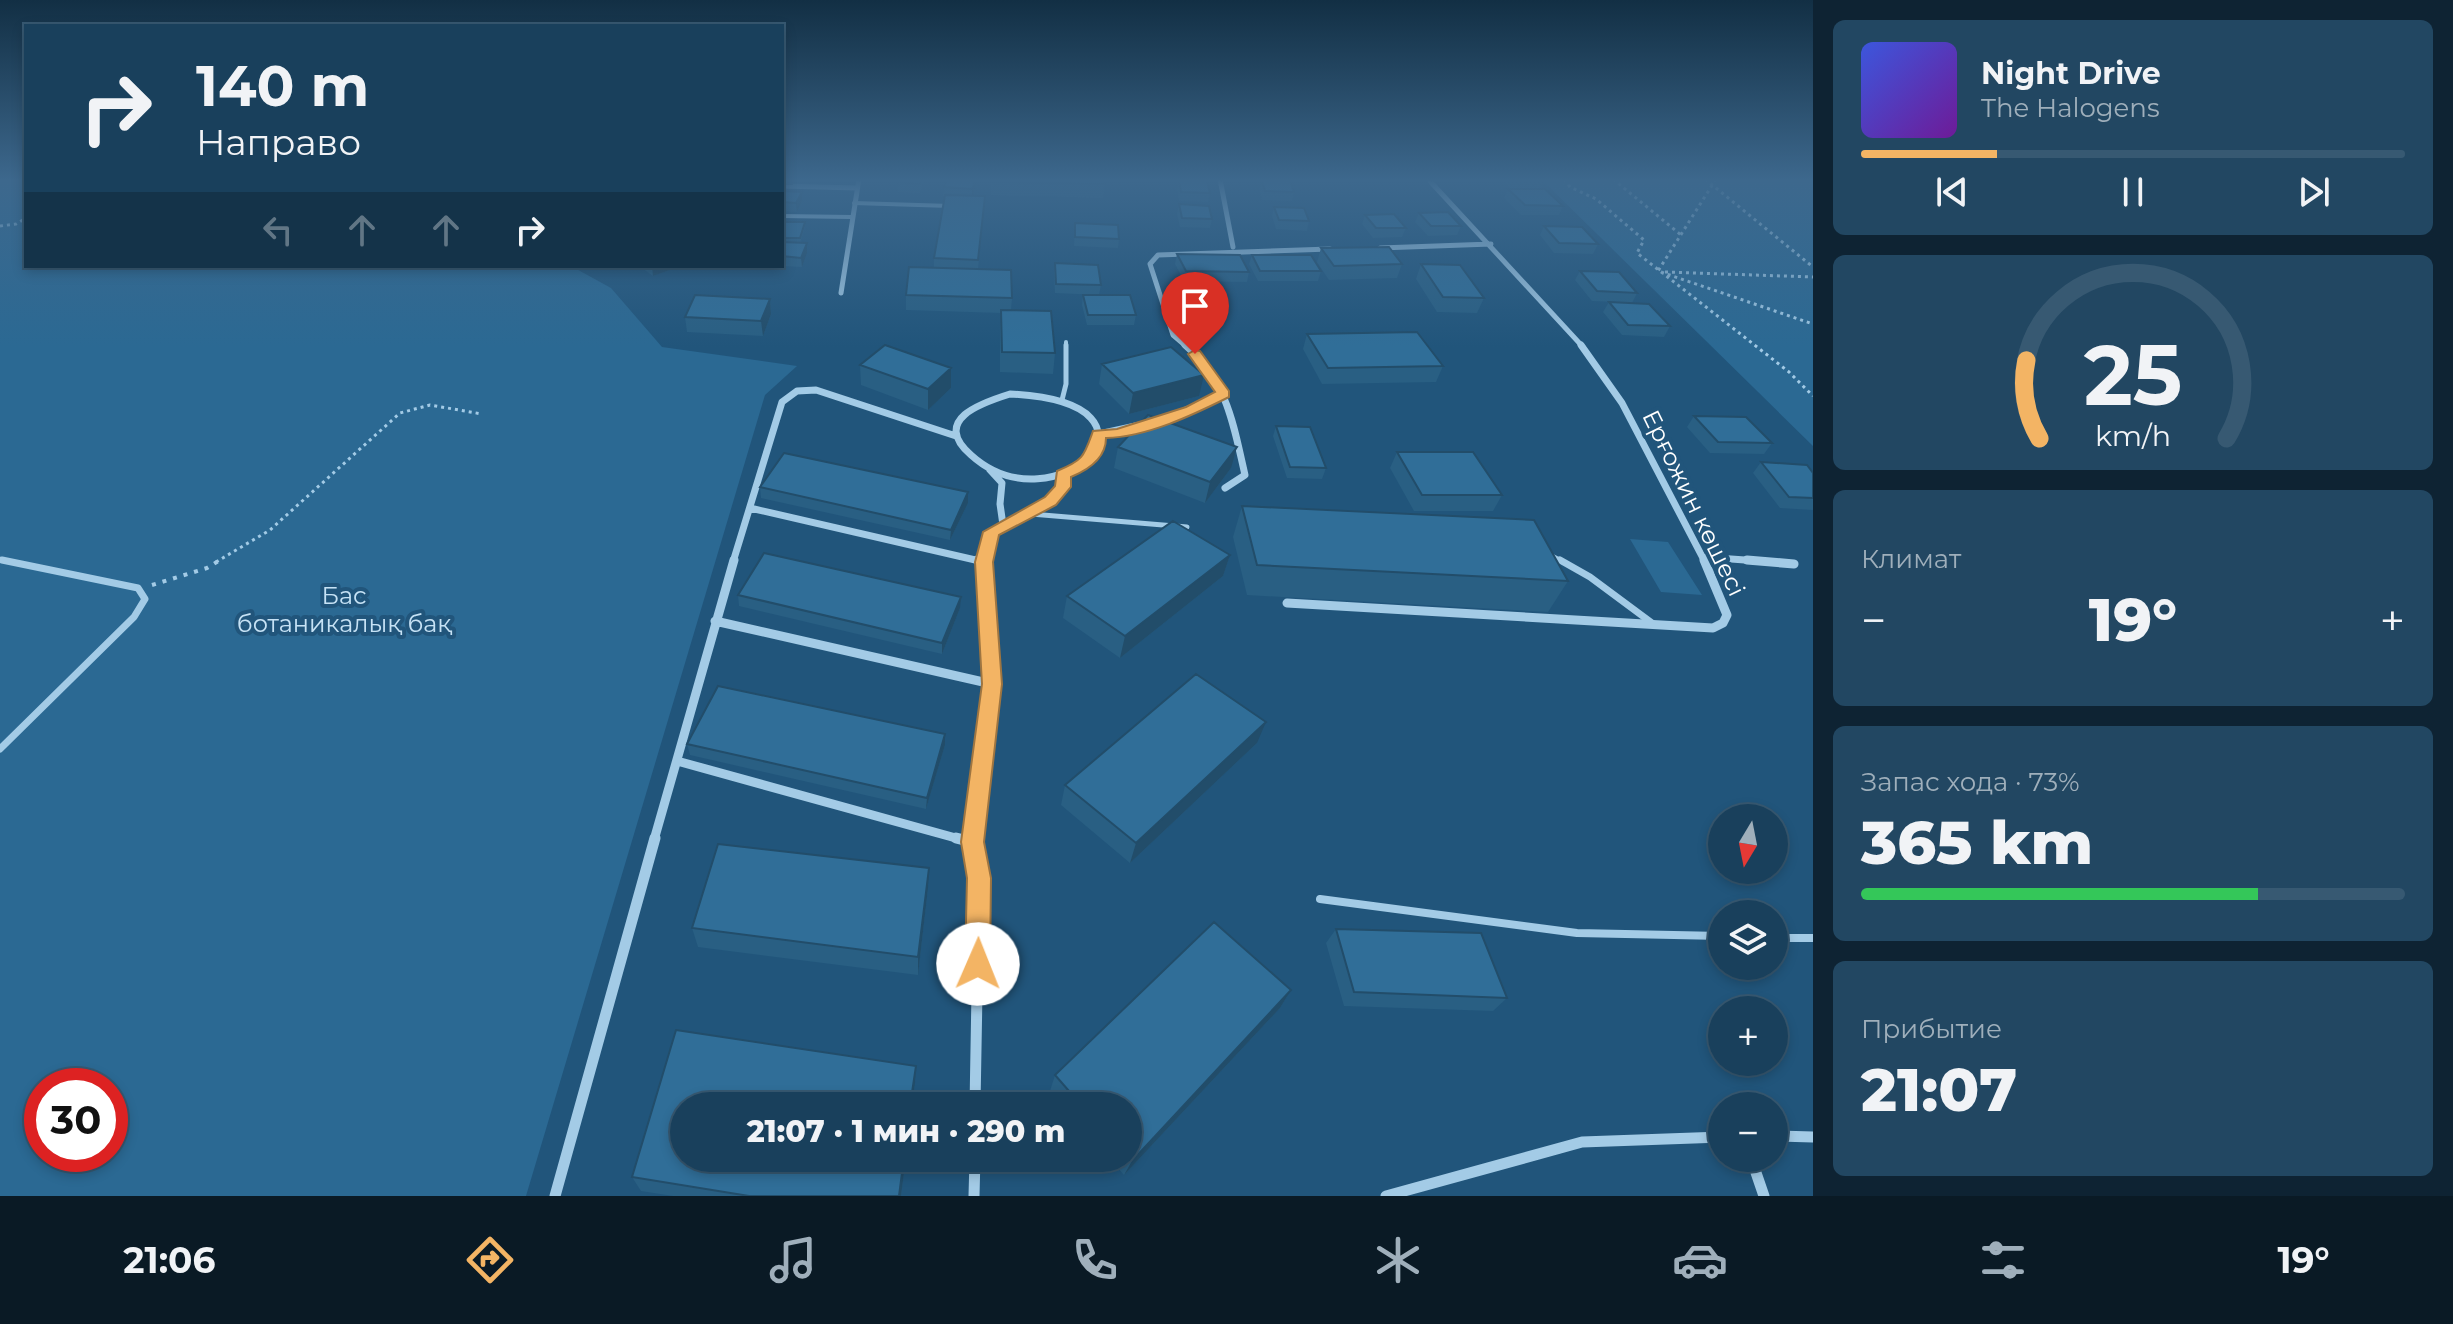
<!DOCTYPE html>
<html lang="ru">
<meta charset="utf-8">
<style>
:root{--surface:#19405c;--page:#224762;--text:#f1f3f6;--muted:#9fafbb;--line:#375972;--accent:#f3b464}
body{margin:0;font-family:Montserrat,sans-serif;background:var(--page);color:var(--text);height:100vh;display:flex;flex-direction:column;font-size:30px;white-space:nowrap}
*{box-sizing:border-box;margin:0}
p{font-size:26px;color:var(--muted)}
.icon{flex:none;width:44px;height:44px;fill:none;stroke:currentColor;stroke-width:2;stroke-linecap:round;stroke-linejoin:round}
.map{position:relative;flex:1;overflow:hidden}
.drawer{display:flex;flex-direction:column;gap:20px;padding:20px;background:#0e2333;width:640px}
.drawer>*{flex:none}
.hud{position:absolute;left:24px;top:24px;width:760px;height:244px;border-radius:0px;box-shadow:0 4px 12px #0003,0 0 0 2px var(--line);background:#19405c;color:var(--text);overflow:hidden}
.needle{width:52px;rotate:190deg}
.fabs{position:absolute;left:1708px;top:804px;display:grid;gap:16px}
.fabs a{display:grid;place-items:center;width:80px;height:80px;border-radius:50%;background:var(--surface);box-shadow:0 4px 12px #0003,0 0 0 2px var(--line);font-size:40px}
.speed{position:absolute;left:24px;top:1068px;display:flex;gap:16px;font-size:40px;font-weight:700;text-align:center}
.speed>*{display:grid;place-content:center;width:104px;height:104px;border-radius:50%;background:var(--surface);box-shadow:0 4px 12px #0003,0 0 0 2px var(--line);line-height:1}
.speed .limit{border:12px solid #d22;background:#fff;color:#111}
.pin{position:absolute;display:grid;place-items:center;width:68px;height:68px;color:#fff;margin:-82px -34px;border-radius:50% 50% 50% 0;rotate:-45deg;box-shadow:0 0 8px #0007}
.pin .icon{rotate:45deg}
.me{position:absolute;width:88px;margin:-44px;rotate:1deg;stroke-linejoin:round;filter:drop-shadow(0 0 6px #0008)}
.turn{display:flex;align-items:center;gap:28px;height:168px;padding:0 40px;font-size:36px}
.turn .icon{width:104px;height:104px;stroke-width:2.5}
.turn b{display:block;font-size:56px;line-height:68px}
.lanes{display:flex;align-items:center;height:76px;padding:0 40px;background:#0003;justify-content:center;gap:40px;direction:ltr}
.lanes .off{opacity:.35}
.big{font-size:60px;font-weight:800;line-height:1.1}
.drawer .tile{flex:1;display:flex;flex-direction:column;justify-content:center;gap:12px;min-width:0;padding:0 28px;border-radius:12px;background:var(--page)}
.drawer .dial{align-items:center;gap:0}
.dial svg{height:208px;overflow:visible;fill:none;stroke:var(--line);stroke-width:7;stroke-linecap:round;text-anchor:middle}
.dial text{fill:var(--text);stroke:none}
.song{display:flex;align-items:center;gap:24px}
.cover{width:96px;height:96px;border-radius:12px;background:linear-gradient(135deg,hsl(230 70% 55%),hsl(280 70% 35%))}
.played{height:8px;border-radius:4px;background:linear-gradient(90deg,var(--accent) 25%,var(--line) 25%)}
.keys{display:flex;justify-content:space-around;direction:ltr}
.heat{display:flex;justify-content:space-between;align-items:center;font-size:44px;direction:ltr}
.charge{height:12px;border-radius:6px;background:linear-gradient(90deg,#34c759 73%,var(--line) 0)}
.trip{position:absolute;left:670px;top:1092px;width:472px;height:80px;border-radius:40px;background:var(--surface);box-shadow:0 4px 12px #0003,0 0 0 2px var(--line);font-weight:800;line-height:80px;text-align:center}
.dock{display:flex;height:128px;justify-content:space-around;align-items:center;background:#0a1a25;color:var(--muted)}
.dock .icon{width:56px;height:56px}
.dock .active{color:var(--accent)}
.dock b{font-size:36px;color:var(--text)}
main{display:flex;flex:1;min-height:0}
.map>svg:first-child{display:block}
</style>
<main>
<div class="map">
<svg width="1813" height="1196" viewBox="0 0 1813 1196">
<rect width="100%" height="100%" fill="#21557b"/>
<path fill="#2b6993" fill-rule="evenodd" d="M0,179H26V266H571L611,288L662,347L797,366L765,395L526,1196H0ZM42,1086H110V1154H42Z
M1541,179H1813V446Z
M1630,539L1668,542L1702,595L1661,592Z"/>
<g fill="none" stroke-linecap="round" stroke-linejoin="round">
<path stroke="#a3cbe6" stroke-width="3" stroke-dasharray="3 4" stroke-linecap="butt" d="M1564,179L1570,187L1596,199L1644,240L1637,253L1789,372L1813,396
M1613,179L1681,235
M1705,179L1813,267
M1716,179L1658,271L1813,324
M0,226L16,224L26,218
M1665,272L1813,277
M216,562L270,530L400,413L430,405L482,414"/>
<path stroke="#a3cbe6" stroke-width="4" stroke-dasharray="4 7" stroke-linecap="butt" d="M152,585L207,568L220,560"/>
<path stroke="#a3cbe6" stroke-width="4" d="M854,203L951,206
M782,216L851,217
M1066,342V347"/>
<path stroke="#a3cbe6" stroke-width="5" d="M1062,400L1066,384V345
M1031,514L1187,527
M1548,554L1563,562
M0,560L12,562"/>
<path stroke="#a3cbe6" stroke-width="7" d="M1560,560L1590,577L1652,623
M0,749L134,617L145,599L138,588L2,560"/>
<path stroke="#a3cbe6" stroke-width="8" d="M1320,899L1577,933L1722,936
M1774,938H1813"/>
<path stroke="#a3cbe6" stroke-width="5" d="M1220,179L1233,247
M1428,179L1583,347
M782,186L857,188
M1380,248L1491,244
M841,293L859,179
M1187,347L1173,335L1150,264L1158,255L1330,249"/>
<path stroke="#a3cbe6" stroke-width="7" d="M1185,345C1228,383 1233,423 1245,475L1225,488
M1581,345L1622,403L1705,562
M1010,394C1188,403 1055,531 971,455C931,420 981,403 1010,394Z
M1099,434L1163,420L1223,394
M990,470L1002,483L1000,504L1003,525
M750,508L984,562
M1703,557L1773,562
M733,562L782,402L797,391L816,390L956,436
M984,562L992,532C1019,520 1043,509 1063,487V474"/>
<path stroke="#a3cbe6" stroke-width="9" d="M977,560L984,562
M1747,560L1794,564
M1287,603L1713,628L1723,623L1727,615L1704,560
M715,621L992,684
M677,761L963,840
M654,840L734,560
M972,840L992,684L984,560"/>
<path stroke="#a3cbe6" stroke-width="11" d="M956,838L972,842
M973,838L979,878L975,1106
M1774,1136L1813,1137
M1751,1158L1764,1196
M555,1196L655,838
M974,1196L975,1158
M1386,1196L1582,1142L1722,1137"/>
</g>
<path fill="#295f83" d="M782,179H794L793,185H782Z
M924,179L920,193L898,192V182Z
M991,179H1104L1105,184L1103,198L991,195Z
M1168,179H1191L1210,193L1208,202L1179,201L1177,189L1179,180Z
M1261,179H1286L1294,192L1292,201L1262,200L1259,188Z
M1503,179H1544L1545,181L1541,189L1563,206L1559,215H1521L1504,198L1508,189H1510Z
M977,182L973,196H985L978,269L1012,298L1011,310L1055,353L1053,374L1000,372V329L1001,313L906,310V295L934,268V258L945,196H943L944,187Z
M782,191L802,201L797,212L782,211Z
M1179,204L1212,219L1210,228L1180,227L1177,214Z
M1274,207L1309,221L1307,231L1276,229L1272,216Z
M1419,213L1461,226L1457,235L1428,236L1415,222Z
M1365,215L1406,228L1402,237L1373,238L1362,224Z
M782,222L805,227L800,243H807V253L802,267L780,266H782Z
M1075,223L1119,239L1118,248L1074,246Z
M1544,226L1598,244L1593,254L1554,253L1540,235Z
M1321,248L1402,264L1397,278L1329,280L1317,262Z
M1177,254L1249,272L1247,282L1184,281L1175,264Z
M1252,255L1321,271L1318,281H1258L1249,264Z
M1055,263L1101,285L1099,295L1055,293L1054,273Z
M1421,264L1484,298L1477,313L1437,312L1416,279Z
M639,266H681L653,276Z
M1580,271L1637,293L1632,303L1670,326L1664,337L1622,335L1603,312L1609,302H1616L1592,301L1575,280Z
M1083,295L1136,315L1134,325H1087L1082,305Z
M770,299L771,314L763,336L687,332L685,317Z
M1307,334L1443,366L1436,382L1322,384L1303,349Z
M1102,364L1199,396L1129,414L1099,384Z
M860,365L951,388L928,410L861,385Z
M1694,416L1772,443L1764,454L1710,453L1687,427Z
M1276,426L1326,468L1322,479L1287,478L1273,436Z
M1118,447L1231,468L1205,503L1114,468Z
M1397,452L1502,495L1493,511H1414L1390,468Z
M1761,462L1813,473V510L1780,508L1753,473Z
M760,487L968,492V503L950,540L761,498Z
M1242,506L1568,581L1548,612L1247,595L1233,537Z
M1230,555L1223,576L1120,658L1063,618L1067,596Z
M738,595L960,608L942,654L739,606Z
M1257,743L1130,863L1061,805L1065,785Z
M687,744L945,745L926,809L690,755Z
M929,868L928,888L918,975L698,947L692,928Z
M1336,929L1507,998L1493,1011L1344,1006L1326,943Z
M1291,990L1280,1008L1124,1175L1109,1158H1128V1106H1063L1050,1091L1055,1075Z
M676,1030L916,1066L915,1083L912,1106H684V1158H906L901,1196H673L641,1191L632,1177Z"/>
<path fill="#224d6a" d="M976,179H978L977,182L972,198V189Z
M802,192V201L797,212L796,203Z
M807,243V253L802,267L801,258Z
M652,266H681L653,276Z
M770,299L771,314L763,336L761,321Z
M951,368V388L928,410V389Z
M1204,375L1199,396L1129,414L1133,393Z
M1237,447L1231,468L1205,503L1210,482Z
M968,492V503L950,540L951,530Z
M1230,555L1223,576L1120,658L1125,636Z
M961,597L960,608L942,654V643Z
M1266,722L1257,743L1130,863L1136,843Z
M945,734V745L926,809L927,798Z
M929,868L928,888L918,975V957Z
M1291,990L1280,1008L1124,1175L1132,1161Z
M916,1066L915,1083L912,1106H910Z
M904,1158H906L901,1196H899Z"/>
<path fill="#306e98" stroke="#224d6a" stroke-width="2" d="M899,179H921L920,184L898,182Z
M947,179H976L972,189L944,187Z
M992,179H1104L1105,184L992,182Z
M1261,179L1290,180L1294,192L1265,191Z
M1514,179H1544L1545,181Z
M1179,180L1207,181L1210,193L1181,192Z
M1508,189H1545L1563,206L1525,205Z
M782,191L802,192L796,203L782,202Z
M945,195L985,196L978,260L934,258Z
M1179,204L1209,206L1212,219L1182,218Z
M1274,207L1304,208L1309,221L1279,220Z
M1448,212L1461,226H1431L1419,213Z
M1394,214L1406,228H1376L1365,215Z
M782,222H805L800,238H782Z
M1075,223L1118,225L1119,239L1075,237Z
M1544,226L1582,227L1598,244L1559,243Z
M782,242L807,243L801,258L782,256Z
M1389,247L1402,264L1334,266L1321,248Z
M1177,254L1240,255L1249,272L1186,271Z
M1252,255H1311L1321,271H1260Z
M1055,263L1098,265L1101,285L1056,284Z
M1421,264L1460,265L1484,298L1443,297Z
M909,267L1011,270L1012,298L906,295Z
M1580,271L1619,272L1637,293L1597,291Z
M695,295L770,299L761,321L685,317Z
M1083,295H1130L1136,315H1088Z
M1609,302L1649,304L1670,326L1628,325Z
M1001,310L1051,311L1055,353L1002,352Z
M1417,332L1443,366L1328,368L1307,334Z
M885,345L951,368L928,389L860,365Z
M1171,347L1204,375L1133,393L1102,364Z
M1148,415L1237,447L1210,482L1118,447Z
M1694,416L1746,417L1772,443L1718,442Z
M1276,426L1310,427L1326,468L1290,467Z
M1397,452H1473L1502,495H1422Z
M784,453L968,492L951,530L760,487Z
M1761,462L1807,465L1813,473V498L1789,497Z
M1242,506L1534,520L1568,581L1257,565Z
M1173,521L1230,555L1125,636L1067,596Z
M764,553L961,597L942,643L738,595Z
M1196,674L1266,722L1136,843L1065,785Z
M718,686L945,734L927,798L687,744Z
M718,844L929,868L918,957L692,928Z
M1214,922L1291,990L1132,1161L1128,1157V1106H1082L1055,1075Z
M1336,929L1481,933L1507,998L1354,992Z
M676,1030L916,1066L910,1106H684V1158H904L899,1196H749L632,1177Z"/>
<linearGradient id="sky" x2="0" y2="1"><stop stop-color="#122f44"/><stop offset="0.52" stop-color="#3d688d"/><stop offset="1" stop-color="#3d688d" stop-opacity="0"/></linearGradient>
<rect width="1813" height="347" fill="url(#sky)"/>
<path fill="#f3b464" stroke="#9e7541" stroke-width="2" d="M1195,350L1200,351L1229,391V397C1193,415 1147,437 1106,438C1106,459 1088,470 1071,477V487L1056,505L999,535L993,562L1002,684L984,842L991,878L990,964L986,973L978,976L969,973L965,964L967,878L961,842L982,684L975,562L983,532L1045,497L1055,486L1057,471C1084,460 1084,456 1093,431L1117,429L1186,407L1215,392L1188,354Z"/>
<g text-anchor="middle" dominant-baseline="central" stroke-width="8" stroke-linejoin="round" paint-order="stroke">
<g font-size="24" fill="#fff" stroke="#21557b">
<text transform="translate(1694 503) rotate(64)">Ерғожин көшесі</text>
</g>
<g font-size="24" fill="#c6e2f5" stroke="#21557b">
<text x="344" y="595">Бас<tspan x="344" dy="28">ботаникалық бақ</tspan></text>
</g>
</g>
</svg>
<div class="fabs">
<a><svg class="needle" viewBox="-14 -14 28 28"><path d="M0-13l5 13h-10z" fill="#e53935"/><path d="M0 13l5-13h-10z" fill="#9fafbb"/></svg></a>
<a><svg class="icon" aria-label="layers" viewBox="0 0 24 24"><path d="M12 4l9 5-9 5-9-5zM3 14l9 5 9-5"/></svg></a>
<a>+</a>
<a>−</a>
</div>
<div class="speed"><div class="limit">30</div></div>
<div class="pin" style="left:1195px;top:354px;background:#d93025"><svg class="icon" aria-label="arrive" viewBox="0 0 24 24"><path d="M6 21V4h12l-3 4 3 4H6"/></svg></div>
<svg class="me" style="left:978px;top:964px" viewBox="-20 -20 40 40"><circle r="19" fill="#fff"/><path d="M0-13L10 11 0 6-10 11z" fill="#f3b464"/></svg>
<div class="trip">21:07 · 1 мин · 290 m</div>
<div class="hud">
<div class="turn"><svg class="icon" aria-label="right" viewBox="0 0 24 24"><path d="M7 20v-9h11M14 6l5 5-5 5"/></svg><div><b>140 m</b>Направо</div></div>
<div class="lanes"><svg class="icon off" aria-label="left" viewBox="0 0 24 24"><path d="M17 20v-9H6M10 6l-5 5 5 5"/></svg><svg class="icon off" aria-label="ahead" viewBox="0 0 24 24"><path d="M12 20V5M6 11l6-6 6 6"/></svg><svg class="icon off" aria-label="ahead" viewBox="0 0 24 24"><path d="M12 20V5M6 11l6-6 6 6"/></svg><svg class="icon" aria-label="right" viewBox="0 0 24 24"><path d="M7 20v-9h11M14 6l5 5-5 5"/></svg></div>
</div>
</div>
<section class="drawer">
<div class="tile">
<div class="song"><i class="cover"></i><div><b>Night Drive</b><p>The Halogens</p></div></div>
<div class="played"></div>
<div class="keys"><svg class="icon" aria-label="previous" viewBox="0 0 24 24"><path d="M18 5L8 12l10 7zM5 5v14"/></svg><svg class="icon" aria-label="pause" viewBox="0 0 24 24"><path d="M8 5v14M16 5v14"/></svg><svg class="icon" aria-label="next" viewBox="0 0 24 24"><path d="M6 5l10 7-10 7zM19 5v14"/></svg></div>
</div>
<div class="tile dial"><svg viewBox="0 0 100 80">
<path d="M14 69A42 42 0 1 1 86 69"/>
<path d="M14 69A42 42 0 0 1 9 39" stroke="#f3b464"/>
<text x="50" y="56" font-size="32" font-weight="700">25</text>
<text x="50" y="72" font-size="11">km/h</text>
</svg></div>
<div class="tile"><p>Климат</p>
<div class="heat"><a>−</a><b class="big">19°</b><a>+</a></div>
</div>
<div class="tile"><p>Запас хода · 73%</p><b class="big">365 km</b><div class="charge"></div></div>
<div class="tile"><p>Прибытие</p><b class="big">21:07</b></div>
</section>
</main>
<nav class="dock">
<b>21:06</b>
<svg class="icon active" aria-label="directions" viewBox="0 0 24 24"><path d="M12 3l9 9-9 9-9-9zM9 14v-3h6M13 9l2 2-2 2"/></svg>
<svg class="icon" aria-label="music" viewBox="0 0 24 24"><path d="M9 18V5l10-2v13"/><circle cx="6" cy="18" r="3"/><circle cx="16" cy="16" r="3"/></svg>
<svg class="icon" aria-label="phone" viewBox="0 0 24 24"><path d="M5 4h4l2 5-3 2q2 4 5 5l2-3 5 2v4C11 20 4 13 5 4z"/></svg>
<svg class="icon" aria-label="climate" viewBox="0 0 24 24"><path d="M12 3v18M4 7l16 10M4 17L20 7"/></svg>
<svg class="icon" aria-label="car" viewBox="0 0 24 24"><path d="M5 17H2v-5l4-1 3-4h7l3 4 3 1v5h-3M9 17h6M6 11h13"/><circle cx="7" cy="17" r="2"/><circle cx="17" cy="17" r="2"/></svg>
<svg class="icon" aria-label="filters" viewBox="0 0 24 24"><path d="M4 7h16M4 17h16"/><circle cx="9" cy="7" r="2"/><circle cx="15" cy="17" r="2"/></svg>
<b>19°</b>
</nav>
